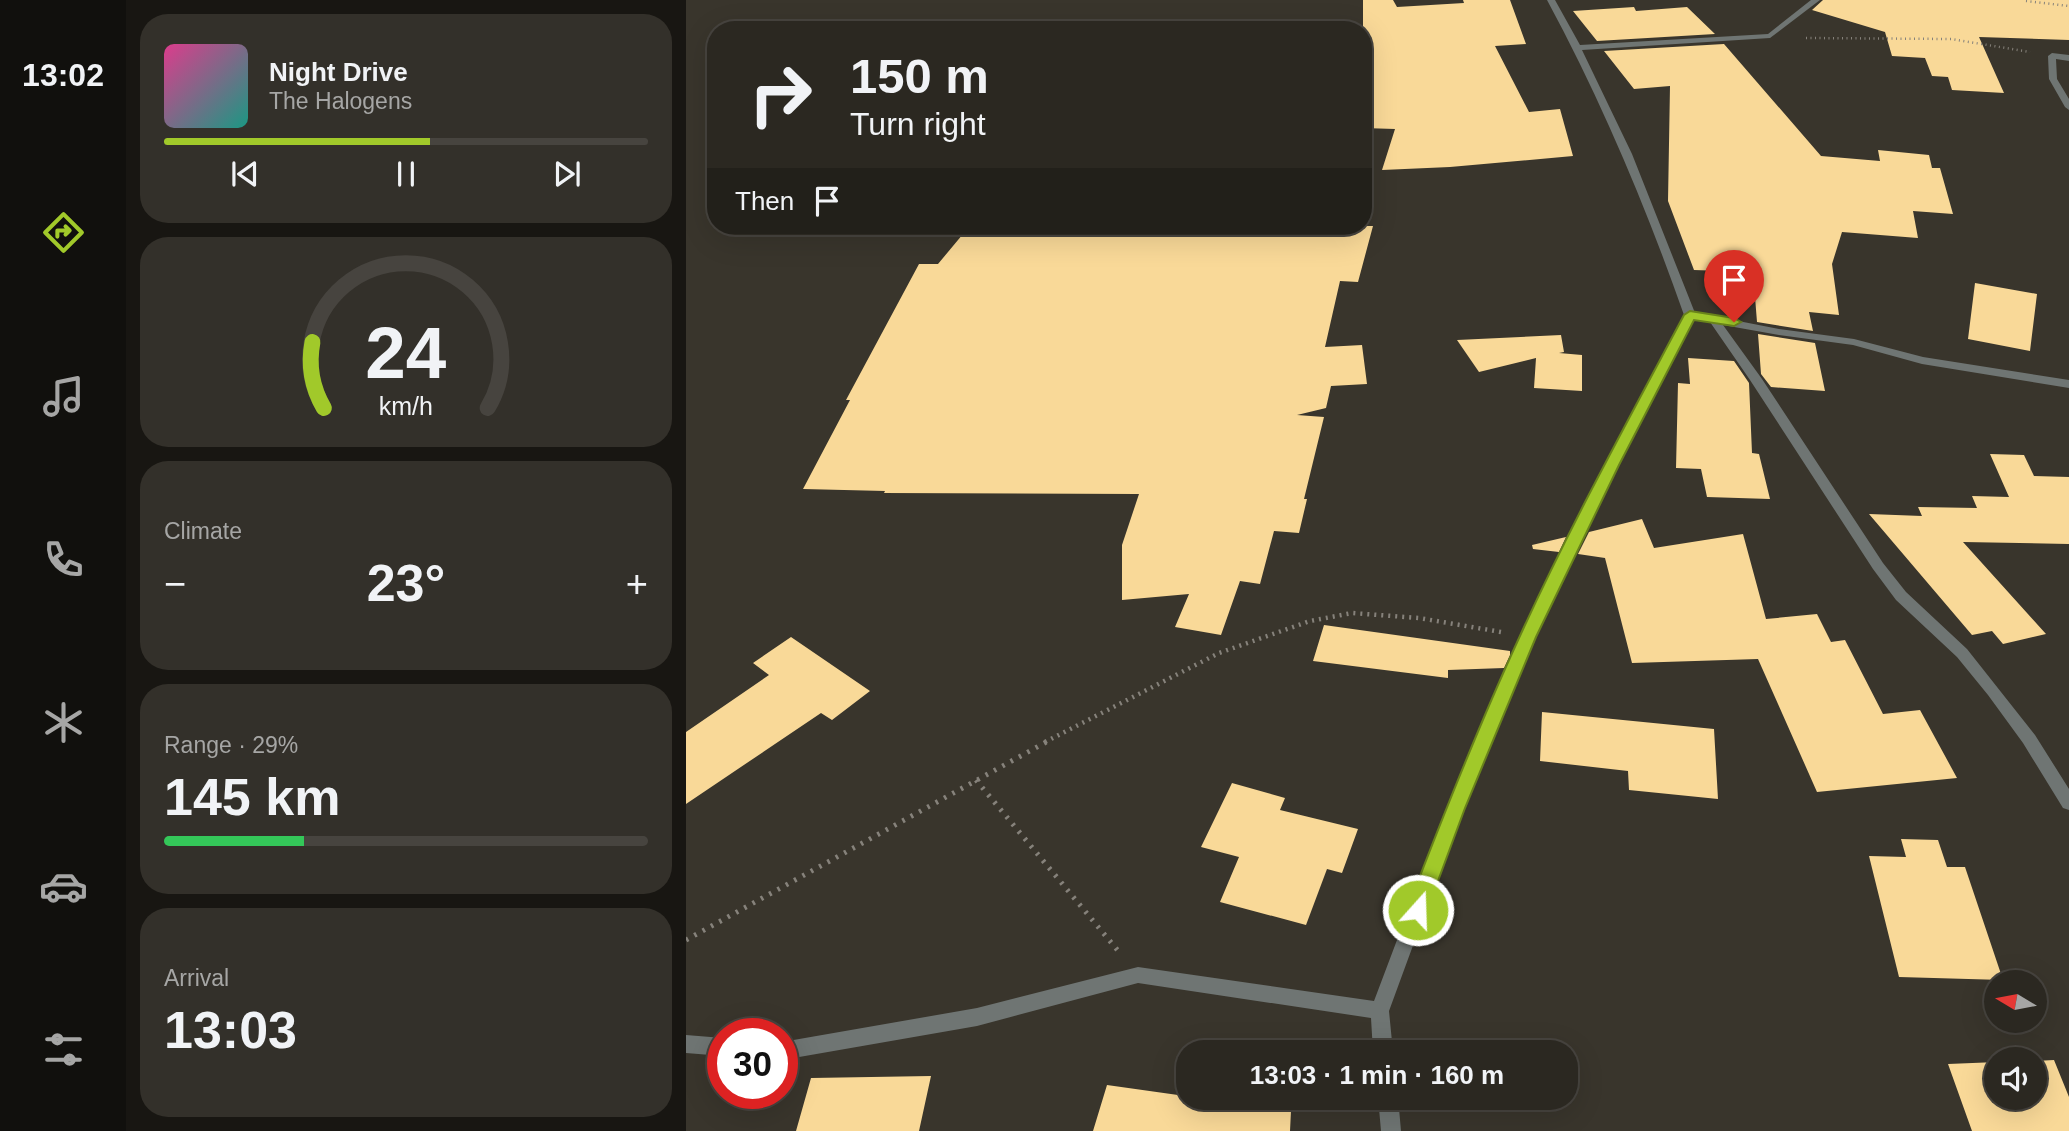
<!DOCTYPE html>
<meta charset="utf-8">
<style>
:root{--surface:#2b2821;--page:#33302a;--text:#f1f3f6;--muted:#a6a6a5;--line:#47443f;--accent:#a1c92a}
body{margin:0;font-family:Arial,sans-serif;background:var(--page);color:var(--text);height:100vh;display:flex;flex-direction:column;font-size:26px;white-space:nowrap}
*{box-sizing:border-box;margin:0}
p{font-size:23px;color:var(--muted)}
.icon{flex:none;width:38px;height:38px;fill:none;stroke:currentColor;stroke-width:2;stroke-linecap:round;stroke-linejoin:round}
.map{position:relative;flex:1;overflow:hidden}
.sheet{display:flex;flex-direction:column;gap:14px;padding:14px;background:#181612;width:560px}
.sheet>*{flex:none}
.guide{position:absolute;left:21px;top:21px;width:665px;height:214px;border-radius:28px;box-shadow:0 7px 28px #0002,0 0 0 2px var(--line);background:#2b2821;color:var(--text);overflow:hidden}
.needle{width:46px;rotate:280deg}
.controls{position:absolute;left:1298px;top:970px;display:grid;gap:14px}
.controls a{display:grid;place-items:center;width:63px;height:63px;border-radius:50%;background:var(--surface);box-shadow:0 7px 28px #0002,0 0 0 2px var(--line);font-size:35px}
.speed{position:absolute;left:21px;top:1018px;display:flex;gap:14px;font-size:35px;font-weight:700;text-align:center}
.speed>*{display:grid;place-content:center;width:91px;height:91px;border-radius:50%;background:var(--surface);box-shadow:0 7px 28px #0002,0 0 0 2px var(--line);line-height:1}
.speed .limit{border:10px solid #d22;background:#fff;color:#111}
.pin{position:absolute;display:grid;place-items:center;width:60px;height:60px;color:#fff;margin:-72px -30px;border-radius:50% 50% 50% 0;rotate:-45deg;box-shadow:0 0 7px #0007}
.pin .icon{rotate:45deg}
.me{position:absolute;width:77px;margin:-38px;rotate:20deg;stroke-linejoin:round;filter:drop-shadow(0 0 5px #0008)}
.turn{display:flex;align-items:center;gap:24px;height:147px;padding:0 28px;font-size:32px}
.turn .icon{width:91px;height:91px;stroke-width:2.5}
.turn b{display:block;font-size:49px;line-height:60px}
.then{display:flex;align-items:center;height:66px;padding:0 28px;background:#0003;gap:14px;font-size:26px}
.big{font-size:52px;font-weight:700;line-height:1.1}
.sheet .tile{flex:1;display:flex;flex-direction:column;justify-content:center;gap:10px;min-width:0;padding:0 24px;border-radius:28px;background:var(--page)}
.sheet .dial{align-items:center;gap:0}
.dial svg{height:182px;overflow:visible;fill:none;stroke:var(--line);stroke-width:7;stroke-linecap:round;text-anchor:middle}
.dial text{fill:var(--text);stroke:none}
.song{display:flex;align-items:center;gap:21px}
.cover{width:84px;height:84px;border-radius:10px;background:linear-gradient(135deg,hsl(330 70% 55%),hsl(170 70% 35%))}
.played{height:7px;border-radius:4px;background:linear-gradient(90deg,var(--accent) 55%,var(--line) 55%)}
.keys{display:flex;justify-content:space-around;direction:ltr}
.heat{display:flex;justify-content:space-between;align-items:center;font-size:38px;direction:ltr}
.charge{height:10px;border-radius:5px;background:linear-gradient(90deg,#34c759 29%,var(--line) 0)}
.trip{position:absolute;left:490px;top:1040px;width:402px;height:70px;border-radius:28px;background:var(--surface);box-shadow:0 7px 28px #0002,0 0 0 2px var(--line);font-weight:700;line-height:70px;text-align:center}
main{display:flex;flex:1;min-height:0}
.tabs{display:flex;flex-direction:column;width:126px;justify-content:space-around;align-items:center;background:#11100d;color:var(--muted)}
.tabs .icon{width:49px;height:49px}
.tabs .selected{color:var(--accent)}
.tabs b{font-size:32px;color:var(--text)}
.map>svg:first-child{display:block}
</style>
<main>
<nav class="tabs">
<b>13:02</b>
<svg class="icon selected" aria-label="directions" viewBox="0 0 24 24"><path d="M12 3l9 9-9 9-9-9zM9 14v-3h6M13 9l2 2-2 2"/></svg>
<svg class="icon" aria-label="music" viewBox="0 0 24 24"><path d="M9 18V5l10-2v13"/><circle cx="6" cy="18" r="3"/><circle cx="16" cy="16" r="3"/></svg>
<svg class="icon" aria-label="phone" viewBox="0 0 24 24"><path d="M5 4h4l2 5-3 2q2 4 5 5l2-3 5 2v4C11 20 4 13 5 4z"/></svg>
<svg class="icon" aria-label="climate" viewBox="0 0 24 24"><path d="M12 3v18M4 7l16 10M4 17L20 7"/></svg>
<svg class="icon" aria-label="car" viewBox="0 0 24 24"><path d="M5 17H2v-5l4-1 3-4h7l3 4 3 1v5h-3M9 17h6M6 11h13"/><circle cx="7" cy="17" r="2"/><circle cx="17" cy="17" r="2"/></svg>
<svg class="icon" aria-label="filters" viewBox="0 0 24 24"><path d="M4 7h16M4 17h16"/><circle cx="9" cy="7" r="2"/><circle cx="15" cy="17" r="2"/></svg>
</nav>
<section class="sheet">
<div class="tile">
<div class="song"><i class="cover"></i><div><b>Night Drive</b><p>The Halogens</p></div></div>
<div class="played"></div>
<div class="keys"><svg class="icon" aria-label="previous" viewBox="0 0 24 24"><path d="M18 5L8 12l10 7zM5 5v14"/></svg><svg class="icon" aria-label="pause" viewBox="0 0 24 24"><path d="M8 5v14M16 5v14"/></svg><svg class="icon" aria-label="next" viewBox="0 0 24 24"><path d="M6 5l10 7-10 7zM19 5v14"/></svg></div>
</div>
<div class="tile dial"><svg viewBox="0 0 100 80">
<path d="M14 69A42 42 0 1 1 86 69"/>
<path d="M14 69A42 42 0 0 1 9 40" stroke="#a1c92a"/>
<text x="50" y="56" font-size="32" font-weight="700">24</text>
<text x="50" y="72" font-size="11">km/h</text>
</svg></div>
<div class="tile"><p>Climate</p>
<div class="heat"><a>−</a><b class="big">23°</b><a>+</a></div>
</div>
<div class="tile"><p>Range · 29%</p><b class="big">145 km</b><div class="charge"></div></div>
<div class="tile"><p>Arrival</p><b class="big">13:03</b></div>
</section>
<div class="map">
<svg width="1383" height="1131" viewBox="0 0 1383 1131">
<rect width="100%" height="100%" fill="#39352c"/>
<path fill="#f9d998" d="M677,0H707L711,7L778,3L777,0H824L840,44L809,46L843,112L874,109L887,156L764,167L696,170L709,129L677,128L683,102L685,47H677Z
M1137,0H1383V40L1293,37L1318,93L1266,90L1262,77L1246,76L1239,58L1206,56L1199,32L1126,10Z
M948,7L950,11L1001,7L1029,34L911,41L887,11Z
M1038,44L1135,156L1194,161L1192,150L1243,155L1246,168H1254L1267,214L1227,211L1232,238L1156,232L1146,264L1153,315L1123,312L1127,331L1071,322L1067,272L1008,270L982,201L984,86L948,89L918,51Z
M304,226H515L514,229L600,237L602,226H687L672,282L654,281L639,347L676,345L681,384L645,386L640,408L611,415L638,417L618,499H621L613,533L588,531L574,584L554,581L535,635L489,627L503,594L436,600V545L453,494L198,493L199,491L117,489L164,400H160L233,264H252L277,234L296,236Z
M1289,283L1351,294L1344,351L1282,339Z
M1072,334L1129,343L1139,391L1085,387L1075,374Z
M875,335L878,352L873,353L896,355V391L848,388L850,358L793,372L771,340Z
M1002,358L1048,361L1063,383L1066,453L1073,454L1084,499L1021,497L1015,469L990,468L992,383L1004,384Z
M1304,454L1338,455L1348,476L1383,477V544L1277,542L1360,634L1317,644L1306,631L1286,635L1183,514L1236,516L1232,507L1291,508L1286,496L1323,497Z
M956,519L968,548L1057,534L1080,619L1131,614L1145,642L1159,640L1197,714L1234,710L1271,778L1131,792L1072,659L946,663L919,558L892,554L903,532Z
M880,537L873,552L847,549L846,545Z
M638,625L824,651V655L818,668L762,670V678L627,661Z
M105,637L184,691L146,720L135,713L0,804V732L83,675L67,663Z
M856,712L1028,729L1032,799L943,790L942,771L854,761Z
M546,783L599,798L594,810L672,829L656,873L641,869L620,925L534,902L553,857L515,847Z
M1215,839L1252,840L1261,867H1279L1317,980L1213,977L1183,856L1220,857Z
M1368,1060L1383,1097V1131H1286L1262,1064L1311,1062V1097H1349V1061Z
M245,1076L233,1131H110L125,1078Z
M421,1085L605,1111L604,1131H407Z"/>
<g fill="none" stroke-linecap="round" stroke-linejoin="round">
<path stroke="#86827b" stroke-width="2.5" stroke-dasharray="1 3.5" stroke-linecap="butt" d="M1340,1L1383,6
M1120,38L1265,39L1344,52"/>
<path stroke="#86827b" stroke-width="4.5" stroke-dasharray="2 5" stroke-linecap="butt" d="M359,742L533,653L624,621L666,613L733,618L815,632"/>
<path stroke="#86827b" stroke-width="5" stroke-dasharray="2.5 7" stroke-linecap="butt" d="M290,780L433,952
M0,940L362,741"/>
<path fill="#6f7573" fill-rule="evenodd" d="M861,0H869L894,45L1082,34L1125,0H1134L1084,38L896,50L946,154L1009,313L1026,314L1032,317L1093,329L1168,339L1237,357L1383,380V388L1236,364L1167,345L1093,335L1037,325L1076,379L1197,563L1220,592L1281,649L1349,735L1383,789V810L1377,808L1337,743L1302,695L1271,657L1210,600L1187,569L1064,380L1024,322L1008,319L932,465L849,637L777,809L703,1011L707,1052H687L685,1018L452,983L291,1026L96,1060V1042L291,1008L452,967L688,1001C734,879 780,756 835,637C885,528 942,421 998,315C960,207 916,102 861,0Z
M1366,53L1383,55V61L1370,59L1371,79L1383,99V110L1379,107L1363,79L1362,56Z
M0,1035L37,1038V1056L0,1053Z
M692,1097H712L715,1131H695Z"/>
</g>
<path fill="#a1c92a" stroke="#69831b" stroke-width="2" d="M1004,311L1048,318L1055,322L1048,326L1008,320L933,465L850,637L779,808L739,916L732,919L724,916L721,910C756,818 792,727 833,638C883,528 941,422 998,315Z"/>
</svg>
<div class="controls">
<a><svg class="needle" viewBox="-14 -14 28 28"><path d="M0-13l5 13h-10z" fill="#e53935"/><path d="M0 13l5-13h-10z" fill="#a6a6a5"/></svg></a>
<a><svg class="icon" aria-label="sound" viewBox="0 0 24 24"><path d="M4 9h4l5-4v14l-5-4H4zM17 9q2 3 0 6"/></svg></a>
</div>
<div class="speed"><div class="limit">30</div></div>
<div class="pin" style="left:1048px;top:322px;background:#d93025"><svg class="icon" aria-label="arrive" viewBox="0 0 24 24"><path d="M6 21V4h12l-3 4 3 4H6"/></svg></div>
<svg class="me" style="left:732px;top:910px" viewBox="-20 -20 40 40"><circle r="17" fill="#a1c92a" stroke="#fff" stroke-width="3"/><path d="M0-11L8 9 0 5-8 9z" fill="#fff"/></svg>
<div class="trip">13:03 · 1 min · 160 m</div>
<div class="guide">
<div class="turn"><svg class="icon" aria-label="right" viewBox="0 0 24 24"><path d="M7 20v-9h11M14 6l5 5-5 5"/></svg><div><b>150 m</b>Turn right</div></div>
<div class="then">Then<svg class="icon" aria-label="arrive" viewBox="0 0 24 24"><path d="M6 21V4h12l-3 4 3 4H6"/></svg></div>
</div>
</div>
</main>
